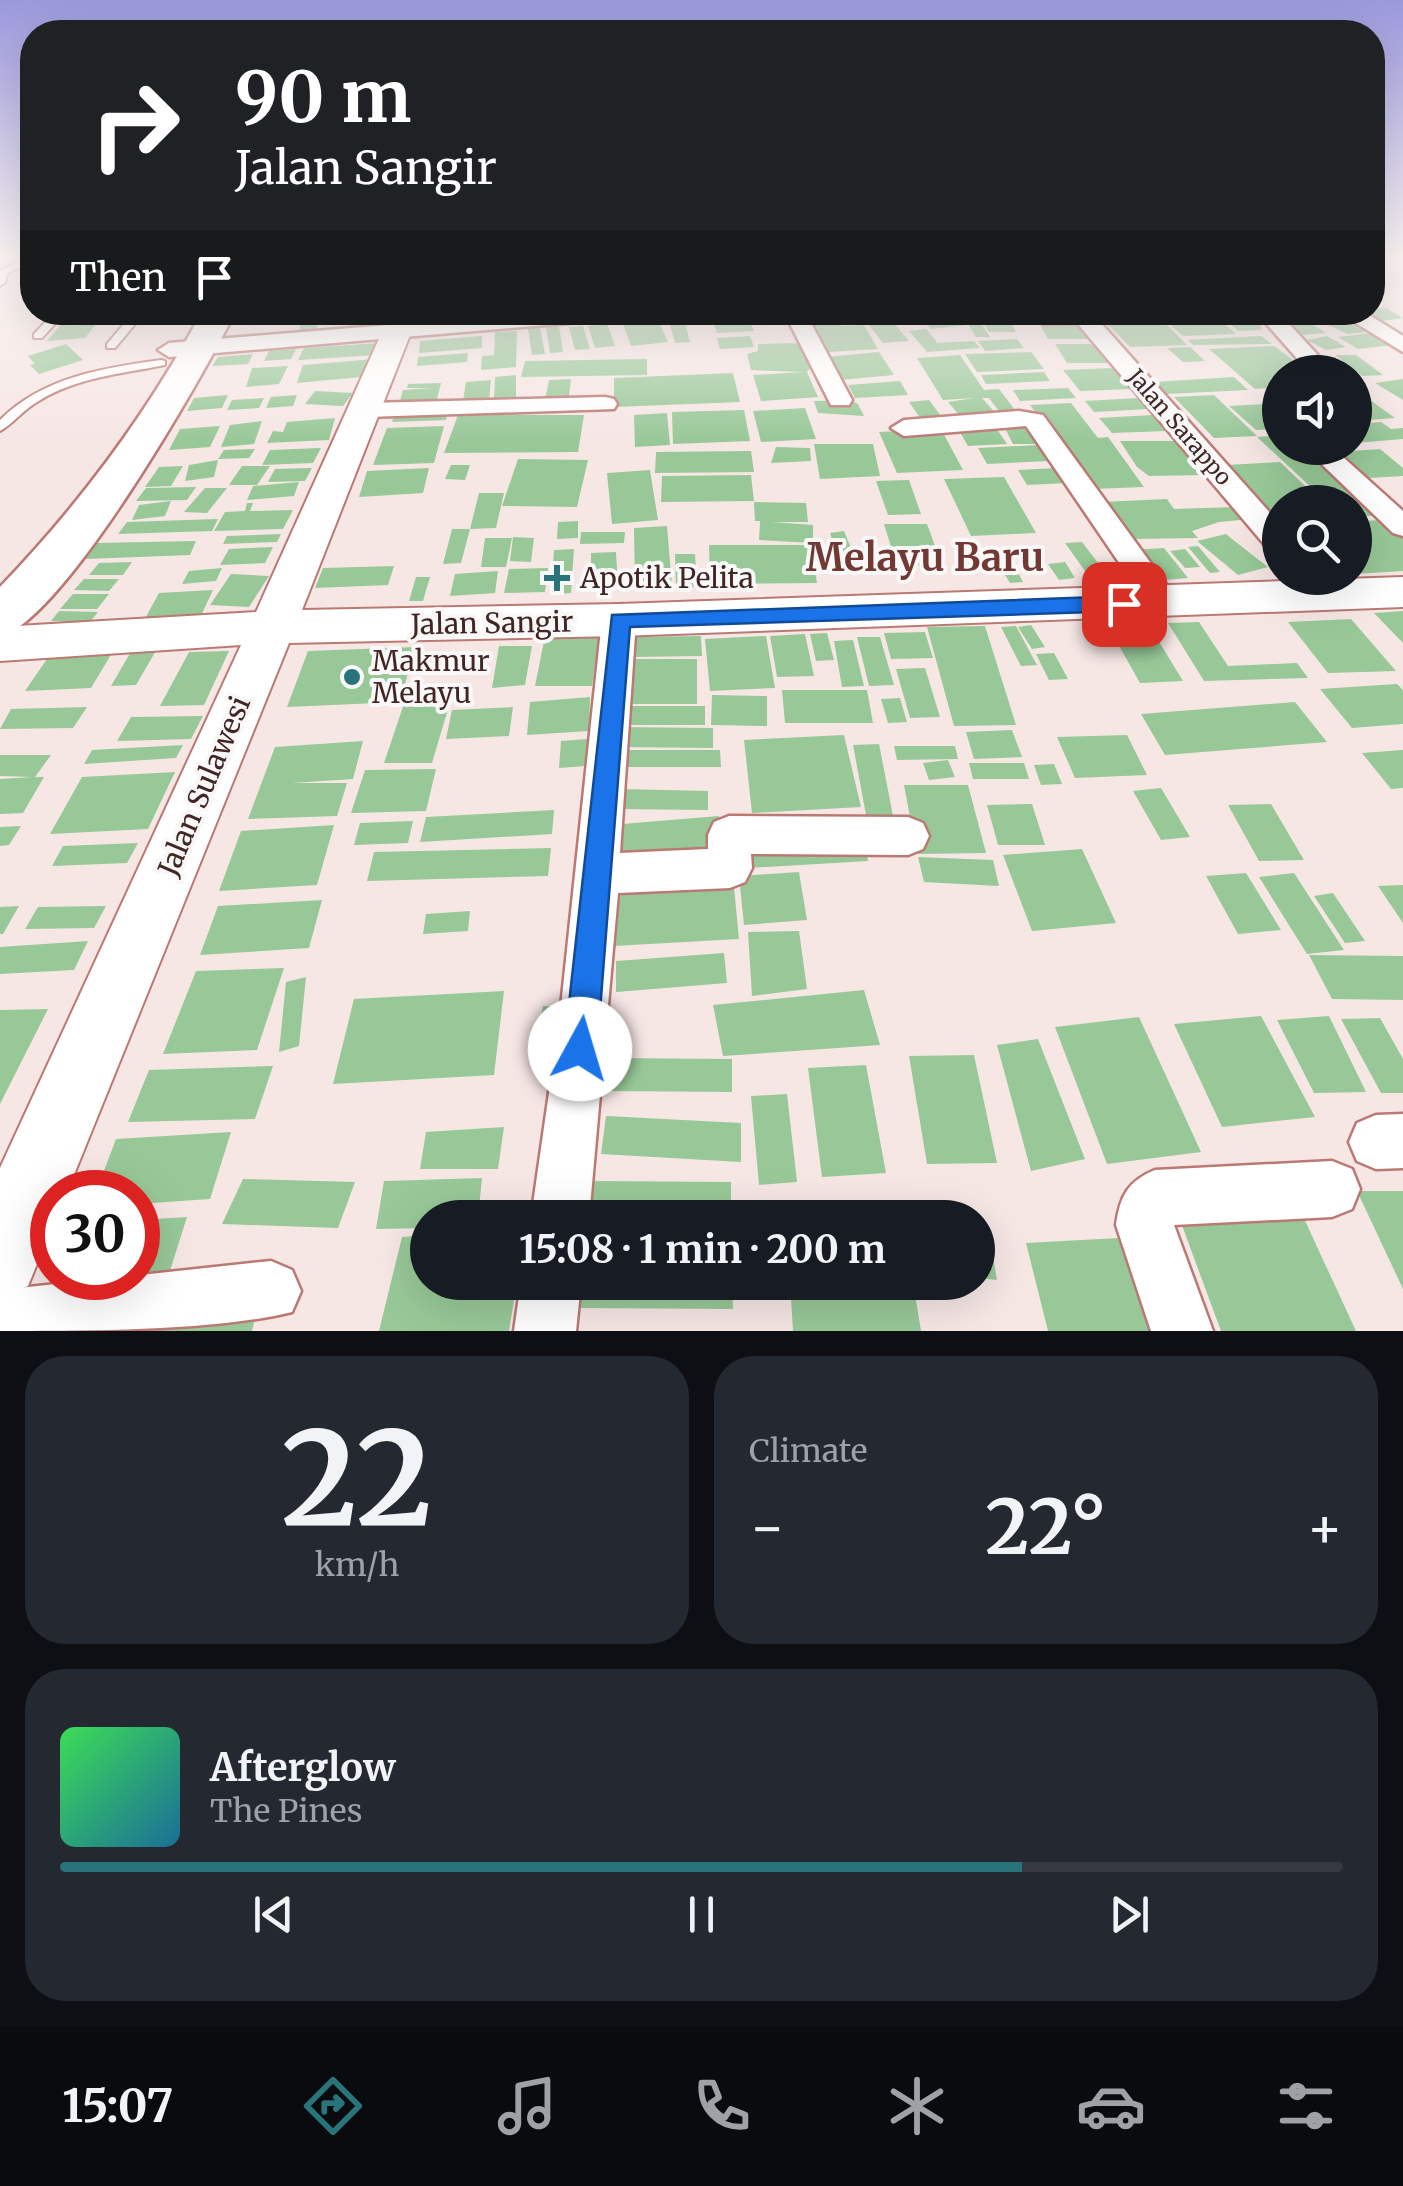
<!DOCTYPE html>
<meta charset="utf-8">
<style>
:root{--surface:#171b24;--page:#242831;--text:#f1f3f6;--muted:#9ea1a6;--line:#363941;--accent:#29737a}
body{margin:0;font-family:Merriweather,serif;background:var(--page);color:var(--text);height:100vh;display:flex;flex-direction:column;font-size:38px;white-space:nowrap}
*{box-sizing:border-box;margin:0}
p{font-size:32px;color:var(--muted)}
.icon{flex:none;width:55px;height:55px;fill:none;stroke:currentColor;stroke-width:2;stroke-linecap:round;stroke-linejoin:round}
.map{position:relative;height:1331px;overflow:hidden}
.sheet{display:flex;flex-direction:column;gap:25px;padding:25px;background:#0d0f14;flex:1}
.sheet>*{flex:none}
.top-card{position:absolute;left:20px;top:20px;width:1365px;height:305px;border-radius:40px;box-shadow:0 10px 40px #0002;background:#202124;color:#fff;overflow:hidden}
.controls{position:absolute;left:1262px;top:355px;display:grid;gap:20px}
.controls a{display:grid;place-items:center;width:110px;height:110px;border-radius:50%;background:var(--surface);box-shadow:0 10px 40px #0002;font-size:50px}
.speed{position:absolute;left:30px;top:1170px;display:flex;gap:20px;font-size:50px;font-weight:700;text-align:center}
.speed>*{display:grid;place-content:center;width:130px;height:130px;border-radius:50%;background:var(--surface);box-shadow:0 10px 40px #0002;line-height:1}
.speed .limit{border:15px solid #d22;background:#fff;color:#111}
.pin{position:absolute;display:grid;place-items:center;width:85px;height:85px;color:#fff;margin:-42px;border-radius:20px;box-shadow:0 5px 15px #0006}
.me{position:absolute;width:110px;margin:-55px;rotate:6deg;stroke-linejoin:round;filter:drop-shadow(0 0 8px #0008)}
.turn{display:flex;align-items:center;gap:35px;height:210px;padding:0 50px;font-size:45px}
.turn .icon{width:130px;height:130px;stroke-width:2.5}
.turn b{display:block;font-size:70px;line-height:85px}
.then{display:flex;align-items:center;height:95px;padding:0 50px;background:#0003;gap:20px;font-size:38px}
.big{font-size:75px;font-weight:700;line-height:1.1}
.sheet .tile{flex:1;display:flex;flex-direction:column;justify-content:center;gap:15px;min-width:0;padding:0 35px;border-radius:40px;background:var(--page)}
.sheet .dial{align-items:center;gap:0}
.dial b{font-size:130px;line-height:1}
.song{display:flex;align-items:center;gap:30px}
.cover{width:120px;height:120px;border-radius:15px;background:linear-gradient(135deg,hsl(130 70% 55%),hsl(200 70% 35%))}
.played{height:10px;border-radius:5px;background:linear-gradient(90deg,var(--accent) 75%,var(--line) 75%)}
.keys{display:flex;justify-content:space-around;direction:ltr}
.heat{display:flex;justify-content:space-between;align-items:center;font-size:55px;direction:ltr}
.sheet .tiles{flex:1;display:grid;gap:25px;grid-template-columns:1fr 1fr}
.tile:last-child{grid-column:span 2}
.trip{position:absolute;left:410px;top:1200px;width:585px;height:100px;border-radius:50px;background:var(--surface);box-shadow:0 10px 40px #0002;font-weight:700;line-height:100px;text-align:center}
.tabs{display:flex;height:160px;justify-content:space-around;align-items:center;background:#090b0e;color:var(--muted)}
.tabs .icon{width:70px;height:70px}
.tabs .current{color:var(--accent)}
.tabs b{font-size:45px;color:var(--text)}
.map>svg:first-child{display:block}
</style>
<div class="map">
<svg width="1403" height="1331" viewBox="0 0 1403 1331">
<rect width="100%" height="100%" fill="#f6e7e5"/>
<path fill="#98c898" d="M1386,308L1403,318L1375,322L1356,312Z
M72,312H106L85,338L47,341Z
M317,312V331L300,333V313Z
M327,312H367L362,323L320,324Z
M422,312H457L455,323L419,325Z
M717,312H746L754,331L717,333L710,313Z
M1096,312H1154L1187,345L1130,347Z
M1211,312L1236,334L1183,336L1159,314Z
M1217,312H1234L1246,322L1260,321L1261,330L1238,331Z
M1303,312H1345L1352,317L1342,318L1366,332L1347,334Z
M957,315L966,325L931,329L922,318Z
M683,316L690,342L675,343L668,317Z
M963,316H976L990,337H976Z
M836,317L842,326L864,325L878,349L828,352L816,327L807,328L802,319Z
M657,318L668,342L631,346L622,321Z
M981,318H1008L1016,332H989Z
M1037,320L1075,321L1088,339H1048Z
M1305,320L1326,333L1302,335L1281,322Z
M892,321L909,341L883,343L867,323Z
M607,323L615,346L595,348L588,326Z
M559,326L563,352L550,353L546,327Z
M583,326L590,349L575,350L569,327Z
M540,327L545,354L532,355L528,329Z
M926,329L937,342L934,343L974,341L980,348L927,352L909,331Z
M517,331L516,367L481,370L482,356L494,355L495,332Z
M1372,333L1393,345L1358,349L1338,337Z
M482,336V348L419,353L420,341Z
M750,336L754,347L720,349L717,338Z
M1261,336L1272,344L1193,345L1188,340Z
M1327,336L1346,347L1326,350L1307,340Z
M1017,339L1024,348L985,351L978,341Z
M380,343L376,355L298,360L304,348Z
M792,343L812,346L815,362L807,372L818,397L761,401L753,375L803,372L751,370L747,354L758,351V344Z
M66,344L83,360L39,374L30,365L35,364L28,356Z
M1055,344H1095L1109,363H1067Z
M1274,346L1310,372H1280V387L1255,389L1209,349Z
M1190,347L1205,361L1183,362L1167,348Z
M296,349L291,359L264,361L269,351Z
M879,352L894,375L840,380L826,357Z
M1031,352L1044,369L977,372L965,354Z
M468,353L467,362L417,366L418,357Z
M253,354L248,364L212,366L218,357Z
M960,355L984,390L999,389L1018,414L1002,415L989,398H982L1000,418L966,423L948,402L974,398L943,400L917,358Z
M1335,355H1356L1383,375L1362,376Z
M375,359L371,376L297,383L303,365Z
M647,359V375L521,377L525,361Z
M288,366L279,384L246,387L252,368Z
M1113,368L1132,389L1080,391L1063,370Z
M1044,372L1050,381L986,384L981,375Z
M733,373L740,402L614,407V378Z
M516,375V397L494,399L495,377Z
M1234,377L1248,390L1166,394L1155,382Z
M571,379L568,404L544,405L549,380Z
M1403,379V400L1375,383Z
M491,380L489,400L463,401L466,382Z
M900,381L908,395L855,398L848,385Z
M441,383L436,403L399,405L403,390L433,388H407L408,384Z
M1068,388L1076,398L1020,401L1013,390Z
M315,391L353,393L343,406L305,404Z
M1362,394L1395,418L1355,421V395Z
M228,395L222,408L187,411L194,398Z
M297,395L293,406L266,408L271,397Z
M1214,395L1257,436L1214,438L1174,397Z
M264,398L259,408L227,410L232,400Z
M1138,398L1148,409L1094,412L1085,401Z
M851,400L858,404L864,416L818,413L814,401Z
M929,400L946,423L925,425L909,402Z
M1071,403L1098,438L1108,437L1144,487L1092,489L1030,405Z
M1266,404L1280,416V429L1256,430L1229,406Z
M805,408L816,439L761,442L753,411Z
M744,410L750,441L673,444L672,412Z
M448,411L446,420L392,422L395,413Z
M667,413L670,445L635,447L634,415Z
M458,415H584L578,452L444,453Z
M1152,415L1166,431L1112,433L1099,418Z
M335,418L329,440L267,443L273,431L283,432L287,422Z
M262,421L254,444L221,447L230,425Z
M1381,422L1391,429L1403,428V439L1355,443V424Z
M1003,424H1029L1041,444H1013Z
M994,425L1007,444L968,446L957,427Z
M220,426L210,447L169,450L180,429Z
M444,426L434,463L373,465L387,428Z
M941,429L963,470L897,473L879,432Z
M1280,435V448H1308L1384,515L1355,517V502H1327L1257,437Z
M1120,441H1177L1206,475L1149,476L1137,467Z
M814,444H873L880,476L820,479Z
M1039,445L1050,461L987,464L978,448Z
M776,447L810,448L811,461L771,463Z
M321,448L313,463L262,465L270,450Z
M255,449L249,458L218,459L224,450Z
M1380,449L1403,468V476L1369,478L1338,452Z
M751,451L754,472L655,473L656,452Z
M518,459L588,460L577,507L502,506Z
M218,460L214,477L185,481L189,465Z
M1280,462L1322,502H1280V515H1275L1226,465Z
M451,465H470L465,480L445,479Z
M183,466L171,486L145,487L159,467Z
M242,466H270L257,485H229Z
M312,468L305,481L268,482L275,469Z
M429,468L423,493L359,497L367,471Z
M1056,468L1067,483L1027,485L1018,470Z
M650,470L658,520L612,524L607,473Z
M751,475L754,501L661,502L662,476Z
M1004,477L1036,533L971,536L944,479Z
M909,480L921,514L888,515L876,481Z
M299,482L294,496L247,500L253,486Z
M196,487L187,500L136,501L146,488Z
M205,488H227L207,513L184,512Z
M479,493H504L496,528L470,529Z
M1167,499L1174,509L1236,507L1251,519L1219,522L1192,531L1198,538L1129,539L1101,502Z
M171,501L165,516L132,520L139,505Z
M754,502L806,503L808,522H772L813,525V543L759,540L760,521H755Z
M247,503H253L250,511L293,510L283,529L214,531L225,512L245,511Z
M218,519L212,531L118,534L127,522Z
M1384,520L1403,537V571L1355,574V521Z
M578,521V538L557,539L558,522Z
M884,524H927L942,565L897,566Z
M667,526L672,586L635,588L634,528Z
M452,529H470L461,563L443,564Z
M844,531L849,543L860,568L842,570L830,533Z
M581,532H625L624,543L580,544Z
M281,534L277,542L223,544L227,536Z
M1226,534L1232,539L1268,567L1238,575L1197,541Z
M513,537L534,538L531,562L510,561Z
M485,538H512L506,567H481Z
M196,541L190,555L86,559L96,543Z
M1082,542L1108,576L1090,578L1065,543Z
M709,545H811L817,583L710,584Z
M1198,546L1220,572L1210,573L1188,547Z
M273,547L265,563L220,565L229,549Z
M1164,548L1188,578L1154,581L1131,550Z
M574,549L571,593L551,594L554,550Z
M1185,549L1200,567L1185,568L1170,551Z
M616,552L618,587L591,589V553Z
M675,554H695L697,587L676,588Z
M132,562L123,575H89L99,563Z
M1012,562L1023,582L1010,583L998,563Z
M1065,562L1075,578L1059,580L1048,564Z
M394,566L388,585L315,588L323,568Z
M222,568L216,581L182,584L189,571Z
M548,568L545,592L504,593L509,569Z
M498,571L495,593L450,596L455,574Z
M231,574L269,576L249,607L210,605Z
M416,577H430L423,601H409Z
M84,579H119L109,591L74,590Z
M213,590L198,622L141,626L159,593Z
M73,594H109L97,609H60Z
M59,611L98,612L90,622L51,621Z
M1403,611V643L1374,613Z
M1144,617L1183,681L1140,683L1104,619Z
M1351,619L1396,671L1328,673L1288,622Z
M1199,622L1228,666L1297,663L1308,678L1204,681L1168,623Z
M1031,625L1045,647L1032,649L1018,627Z
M985,626L1016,725L954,726L927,627Z
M1016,626L1017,628L1037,665L1021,666L1001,627Z
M925,632L933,658L891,659L884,633Z
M827,633L834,660L816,661L810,634Z
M805,634L814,676L777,677L770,636Z
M545,636H599L592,686H535Z
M701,636L702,656L632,657L633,637Z
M766,636L775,688L710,691L705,639Z
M857,637H880L894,685L869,686Z
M853,640L864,686L842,687L834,641Z
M161,642L136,685L111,686L136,643Z
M499,646H532L525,685L492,688Z
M415,647L400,702L287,707L308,651Z
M229,651L204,705L160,706L189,652Z
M112,653L91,688L25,691L49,656Z
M1054,653L1068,679L1049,680L1036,654Z
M633,659H697V704H629Z
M925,668L940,717L910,718L896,669Z
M1397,684L1403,690V724L1352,728L1320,689Z
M782,690H867L873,723H785Z
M408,692H453L432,763H384Z
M712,695L767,696V726L711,725Z
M590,697L589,731L527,735L530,702Z
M900,698L907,722L888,723L881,699Z
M1295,702L1327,742L1165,755L1141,714Z
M626,706H705V725H624Z
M87,707L73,728L0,729L11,709Z
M513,707L509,736L446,739L452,710Z
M203,716L191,739L117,741L131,717Z
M616,727L713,728V748L615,747Z
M1012,730L1022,757L974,759L966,732Z
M844,735L861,807L752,813L744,740Z
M1127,735L1147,775L1075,778L1057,737Z
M587,739L586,766L559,768L561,741Z
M363,741L353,779L292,783H347L337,816L248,819L275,747Z
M879,744L896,831H869L853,745Z
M183,745L176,758L84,764L92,750Z
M894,746H955L958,759L897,760Z
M628,750H720L721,767H627Z
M1403,750V788L1391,789L1362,753Z
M0,755H51L35,777H44L23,813L0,814V779L32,777L0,776Z
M948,760L955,777L929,780L923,763Z
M969,763H1024L1029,779H973Z
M1054,764L1062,784L1041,785L1034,765Z
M436,769L426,811L351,813L365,770Z
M175,772L148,829L50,834L82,777Z
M904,785H968L986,853L917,854Z
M1161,788L1190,837L1161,840L1133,791Z
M619,789L708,791V810L617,809Z
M1032,804L1045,845H998L987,805Z
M1271,804L1304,860L1259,861L1228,805Z
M554,810L552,834L420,842L426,817Z
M719,816L722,849L610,858V825Z
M413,821L408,843L354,845L360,823Z
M334,825L317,885L219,891L241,831Z
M21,826L9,845L0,846V827Z
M865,840L868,861L748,868V851Z
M138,843L127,863L52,866L63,846Z
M551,848L548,876L367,881L374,852Z
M1082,849L1116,923L1032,931L1003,855Z
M918,857L993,860L999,886L924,882Z
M799,872L807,920L744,925L739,876Z
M1246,873L1281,930L1238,934L1206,876Z
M1294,873L1344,950L1307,954L1259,877Z
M733,877L739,939L596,947L598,885Z
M1403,885V923L1378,886Z
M1333,893L1365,941L1345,943L1314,896Z
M322,900L309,948L200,955L218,906Z
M19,906L3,934H0V907Z
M106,906L94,928L25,929L38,907Z
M470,911L468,931L423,934L426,914Z
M799,931L807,989L752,996L748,932Z
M88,941L74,970L0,974V947Z
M724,953L727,983L616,992V961Z
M1309,955L1403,956V1000L1332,999Z
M284,968L257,1050L163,1054L196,971Z
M306,977L299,1046L279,1052L286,982Z
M864,990L880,1045L723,1056L713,1005Z
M504,991L494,1075L333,1084L354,999Z
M543,1006L573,1008L570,1028L539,1026Z
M48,1009L0,1104V1010Z
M1261,1016L1315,1117L1222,1127L1174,1024Z
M1329,1016L1366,1092L1314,1093L1277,1020Z
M1139,1017L1201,1152L1107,1164L1055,1027Z
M1380,1018L1403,1059V1093H1381L1341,1019Z
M1038,1039L1085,1159L1031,1171L997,1045Z
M974,1055L997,1163L927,1164L909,1056Z
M609,1058L732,1059V1092L606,1091Z
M866,1065L886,1173L822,1177L808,1068Z
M273,1066L255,1119L128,1122L149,1070Z
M787,1094L797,1182L759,1185L751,1096Z
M606,1116L741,1123V1162L601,1154Z
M504,1127L498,1169H420L426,1132Z
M231,1132L210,1199L138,1204V1192H96L116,1139Z
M482,1178L478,1218H428V1228L376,1229L384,1181Z
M243,1179L355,1182L338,1228L222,1224Z
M591,1181L731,1182V1218H588Z
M1357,1191H1403V1289Z
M1301,1212L1356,1331H1221L1180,1220Z
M187,1217L168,1277L138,1279V1220Z
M428,1235V1282H517L509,1331H379L402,1237Z
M1119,1238L1149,1331H1048L1026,1243Z
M978,1239L990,1240L997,1280L978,1278Z
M582,1282H732L733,1309L580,1308Z
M790,1282H913L921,1331H793Z
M258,1306L252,1331H44V1328Z"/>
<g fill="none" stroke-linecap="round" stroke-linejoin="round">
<defs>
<path id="lane" d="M28,256H32V260L7,274L5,283L0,286V271Z
M55,312H66L42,338H34V334Z
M134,312H145L115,348H107V344Z
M161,360L165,361V365C121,374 76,377 37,402C23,410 13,424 0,431V420C43,377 103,368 161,360Z"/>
<path id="street" d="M545,312H637L627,318L169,357L158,350L169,343Z
M784,312H805L852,400L849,405H831Z
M1091,312L1280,524V553L1269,550L1077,323L1044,324L1034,318L1041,312Z
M1256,312H1278L1326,364L1327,372H1309Z
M1338,312H1364L1403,336V352Z
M605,397L614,399L617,404L614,409L366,417L354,410L366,403Z
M1280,402V418L1266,409L1269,404Z
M1019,411L1043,415L1174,595L1179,603L1174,611L1163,614L1152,611L1026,426L904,436L891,428L904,420Z
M1305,448H1333L1403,511V536L1393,533Z
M619,608L631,612L636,620L620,853L708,849V835L714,822L729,816L908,817L923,823L929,836L923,849L908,855L751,854L752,868L745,882L730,888L618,893L589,1218H531L560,1016L602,620L607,612Z
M1403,1114V1168L1376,1169L1357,1161L1349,1142L1357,1123L1376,1115Z
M1332,1161L1352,1169L1360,1189L1352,1209L1332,1217L1174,1225L1213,1331H1151L1116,1225C1120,1196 1128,1181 1155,1170Z
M271,1261L292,1270L301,1291L292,1312C216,1331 84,1331 0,1331V1290Z
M521,1282H581L576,1331H514Z"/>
<path id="secondary" d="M391,312H419L302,610L619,604L1403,577V607L619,636L289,643L67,1192H52V1227L28,1286L0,1298V1168L241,645L0,661V627L256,612Z"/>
<path id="highway" d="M202,312H235C202,379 65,618 0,637V587C80,504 147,414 202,312Z"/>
</defs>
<use href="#lane" stroke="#bb7974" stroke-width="4"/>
<use href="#street" stroke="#bb7974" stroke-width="5"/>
<use href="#secondary" stroke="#bb7974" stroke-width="4"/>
<use href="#highway" stroke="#bb7974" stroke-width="5"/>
<use href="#lane" fill="#fff" fill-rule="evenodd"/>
<use href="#street" fill="#fff" fill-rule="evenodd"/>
<use href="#secondary" fill="#fff" fill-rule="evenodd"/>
<use href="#highway" fill="#fff" fill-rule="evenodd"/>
</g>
<linearGradient id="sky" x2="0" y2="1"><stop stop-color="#9b98dd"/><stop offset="0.58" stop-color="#fbf4f3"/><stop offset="1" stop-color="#fbf4f3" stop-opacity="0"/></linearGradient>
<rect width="1403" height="442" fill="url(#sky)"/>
<path fill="#1a73e8" stroke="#114b97" stroke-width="2.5" d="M1124,596L1134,604L1124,611L630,627L597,1049L592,1061L580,1066L569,1061L564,1049L612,615Z"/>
<g fill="#29737a" stroke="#f8f8f8" stroke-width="4">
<path d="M552 563h10v10h10v10h-10v10h-10v-10h-10v-10h10z"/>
<circle cx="352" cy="677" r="10"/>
</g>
<g text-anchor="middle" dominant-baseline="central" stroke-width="8" stroke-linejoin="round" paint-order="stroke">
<g font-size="22" fill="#422624" stroke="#f8f8f8">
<text transform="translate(1180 427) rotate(49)">Jalan Sarappo</text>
</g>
<g font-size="28" fill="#422624" stroke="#f8f8f8" text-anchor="start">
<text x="580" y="578">Apotik Pelita</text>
<text x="372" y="661">Makmur<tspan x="372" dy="32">Melayu</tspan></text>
</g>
<g font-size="28" fill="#422624" stroke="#f8f8f8">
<text transform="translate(492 623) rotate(-1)">Jalan Sangir</text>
<text transform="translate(204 786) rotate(-67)">Jalan Sulawesi</text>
</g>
<g font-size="38" font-weight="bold" fill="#723834" stroke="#f8f8f8">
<text x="925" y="557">Melayu Baru</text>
</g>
</g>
</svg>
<div class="controls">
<a><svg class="icon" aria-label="sound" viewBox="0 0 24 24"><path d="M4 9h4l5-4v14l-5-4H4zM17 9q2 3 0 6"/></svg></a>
<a><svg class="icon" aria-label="search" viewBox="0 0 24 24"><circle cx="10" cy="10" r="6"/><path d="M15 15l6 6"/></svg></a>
</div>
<div class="speed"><div class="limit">30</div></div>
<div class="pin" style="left:1124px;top:604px;background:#d93025"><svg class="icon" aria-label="arrive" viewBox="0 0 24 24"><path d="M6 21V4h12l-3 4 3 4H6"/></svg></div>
<svg class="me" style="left:580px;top:1049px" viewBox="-20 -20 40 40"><circle r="19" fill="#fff"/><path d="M0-13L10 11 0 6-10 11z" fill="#1a73e8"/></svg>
<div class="trip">15:08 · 1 min · 200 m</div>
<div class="top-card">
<div class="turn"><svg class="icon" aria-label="right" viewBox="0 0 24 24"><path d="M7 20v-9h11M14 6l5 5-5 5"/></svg><div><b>90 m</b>Jalan Sangir</div></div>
<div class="then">Then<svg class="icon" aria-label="arrive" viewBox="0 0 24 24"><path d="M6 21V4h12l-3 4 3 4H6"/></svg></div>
</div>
</div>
<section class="sheet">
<div class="tiles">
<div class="tile dial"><b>22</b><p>km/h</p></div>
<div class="tile"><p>Climate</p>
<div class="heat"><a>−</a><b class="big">22°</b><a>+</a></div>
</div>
<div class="tile">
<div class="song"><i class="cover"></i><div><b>Afterglow</b><p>The Pines</p></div></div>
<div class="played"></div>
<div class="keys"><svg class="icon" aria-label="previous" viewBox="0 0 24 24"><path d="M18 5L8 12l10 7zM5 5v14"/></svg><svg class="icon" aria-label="pause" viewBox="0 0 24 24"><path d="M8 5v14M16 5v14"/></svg><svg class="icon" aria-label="next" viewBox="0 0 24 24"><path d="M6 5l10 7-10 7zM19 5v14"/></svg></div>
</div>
</div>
</section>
<nav class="tabs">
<b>15:07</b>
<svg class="icon current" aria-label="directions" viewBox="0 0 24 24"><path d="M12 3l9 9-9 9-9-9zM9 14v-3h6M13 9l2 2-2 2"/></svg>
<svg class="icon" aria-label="music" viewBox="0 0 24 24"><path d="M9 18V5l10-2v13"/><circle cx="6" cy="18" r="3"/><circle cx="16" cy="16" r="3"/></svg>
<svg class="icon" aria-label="phone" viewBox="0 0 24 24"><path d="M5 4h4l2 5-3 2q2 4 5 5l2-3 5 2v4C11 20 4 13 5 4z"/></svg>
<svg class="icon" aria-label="climate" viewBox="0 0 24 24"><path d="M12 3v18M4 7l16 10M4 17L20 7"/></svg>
<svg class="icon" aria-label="car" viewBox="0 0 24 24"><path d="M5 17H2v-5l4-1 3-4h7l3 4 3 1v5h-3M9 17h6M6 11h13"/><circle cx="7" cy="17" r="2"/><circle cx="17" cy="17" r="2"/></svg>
<svg class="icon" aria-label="filters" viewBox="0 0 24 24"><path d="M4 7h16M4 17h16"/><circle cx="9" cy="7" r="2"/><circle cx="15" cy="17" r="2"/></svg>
</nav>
